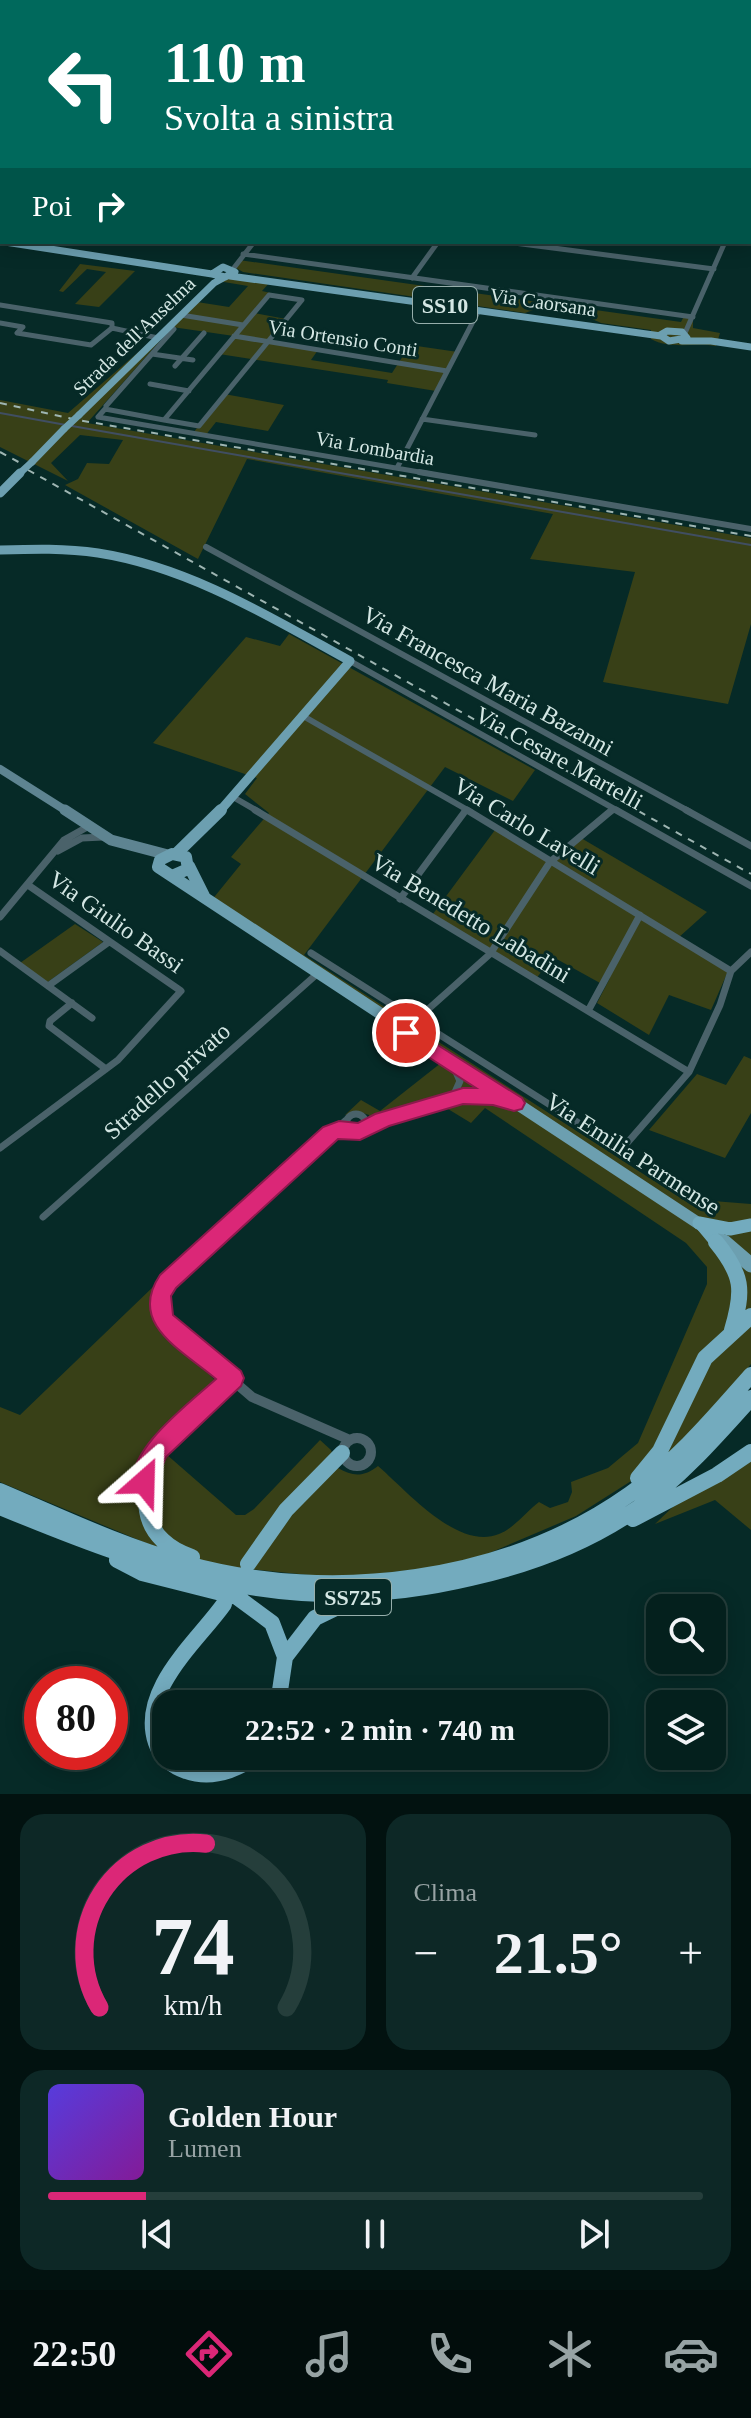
<!DOCTYPE html>
<html lang="it">
<meta charset="utf-8">
<style>
:root{--surface:#04201d;--page:#0d2826;--text:#f1f3f6;--muted:#97a3a4;--line:#253e3b;--accent:#db2777}
body{margin:0;font-family:Georgia,serif;background:var(--page);color:var(--text);height:100vh;display:flex;flex-direction:column;font-size:30px;white-space:nowrap}
*{box-sizing:border-box;margin:0}
p{font-size:26px;color:var(--muted)}
.icon{flex:none;width:44px;height:44px;fill:none;stroke:currentColor;stroke-width:2;stroke-linecap:round;stroke-linejoin:round}
.map{position:relative;height:1794px;overflow:hidden}
.drawer{display:flex;flex-direction:column;gap:20px;padding:20px;background:#021210;flex:1}
.drawer>*{flex:none}
.banner{position:absolute;left:0px;top:0px;width:752px;height:244px;box-shadow:0 4px 20px #0003,0 0 0 2px var(--line);background:#00695c;color:#fff;overflow:hidden}
.tools{position:absolute;left:646px;top:1594px;display:grid;gap:16px}
.tools a{display:grid;place-items:center;width:80px;height:80px;border-radius:16px;background:var(--surface);box-shadow:0 4px 20px #0003,0 0 0 2px var(--line);font-size:40px}
.speed{position:absolute;left:24px;top:1666px;display:flex;gap:16px;font-size:40px;font-weight:700;text-align:center}
.speed>*{display:grid;place-content:center;width:104px;height:104px;border-radius:50%;background:var(--surface);box-shadow:0 4px 20px #0003,0 0 0 2px var(--line);line-height:1}
.speed .limit{border:12px solid #d22;background:#fff;color:#111}
.pin{position:absolute;display:grid;place-items:center;width:68px;height:68px;color:#fff;margin:-34px;border:4px solid #fff;border-radius:50%;box-shadow:0 2px 8px #0007}
.me{position:absolute;width:88px;margin:-44px;rotate:25deg;stroke-linejoin:round;filter:drop-shadow(0 0 6px #0008)}
.turn{display:flex;align-items:center;gap:28px;height:168px;padding:0 32px;font-size:36px}
.turn .icon{width:104px;height:104px;stroke-width:2.5}
.turn b{display:block;font-size:56px;line-height:68px}
.then{display:flex;align-items:center;height:76px;padding:0 32px;background:#0003;gap:16px;font-size:30px}
.big{font-size:60px;font-weight:700;line-height:1.1}
.drawer .tile{flex:1;display:flex;flex-direction:column;justify-content:center;gap:12px;min-width:0;padding:0 28px;border-radius:24px;background:var(--page)}
.drawer .dial{align-items:center;gap:0}
.dial svg{height:208px;overflow:visible;fill:none;stroke:var(--line);stroke-width:7;stroke-linecap:round;text-anchor:middle}
.dial text{fill:var(--text);stroke:none}
.song{display:flex;align-items:center;gap:24px}
.cover{width:96px;height:96px;border-radius:12px;background:linear-gradient(135deg,hsl(250 70% 55%),hsl(290 70% 35%))}
.played{height:8px;border-radius:4px;background:linear-gradient(90deg,var(--accent) 15%,var(--line) 15%)}
.keys{display:flex;justify-content:space-around;direction:ltr}
.heat{display:flex;justify-content:space-between;align-items:center;font-size:44px;direction:ltr}
.drawer .tiles{flex:1;display:grid;gap:20px;grid-template-columns:1fr 1fr}
.tile:last-child{grid-column:span 2}
.trip{position:absolute;left:152px;top:1690px;width:456px;height:80px;border-radius:24px;background:var(--surface);box-shadow:0 4px 20px #0003,0 0 0 2px var(--line);font-weight:700;line-height:80px;text-align:center}
.menu{display:flex;height:128px;justify-content:space-around;align-items:center;background:#020d0c;color:var(--muted)}
.menu .icon{width:56px;height:56px}
.menu .on{color:var(--accent)}
.menu b{font-size:36px;color:var(--text)}
.map>svg:first-child{display:block}
</style>
<div class="map">
<svg width="751" height="1794" viewBox="0 0 751 1794">
<rect width="100%" height="100%" fill="#062a27"/>
<path fill="#384017" d="M239,260L681,322L684,316L693,317V328L720,333L716,346C695,342 671,350 651,339V330L601,323L590,318L593,310L539,303L536,309L525,313L243,272L236,268Z
M80,264L135,271L99,307L75,304L106,272L87,269L63,292L59,291Z
M229,277L270,282L262,291L271,293L254,313L286,319L268,341L318,350L311,360L392,373L410,345L458,352L436,391L387,383L388,380L219,354L234,336L172,327L197,302L229,307L248,286L218,281Z
M151,341L159,342L87,423L751,538V624L728,704L603,682L635,572L530,559L553,514L247,459L198,559L65,485L78,479L87,463L109,464L123,440L80,435L51,463L68,481L0,447V400L68,413Z
M224,394L284,405L268,431L216,422L205,436L193,433Z
M289,634L535,770L513,801L445,767L304,955L696,1208L700,1200L751,1204V1364L695,1434L658,1464L576,1516L487,1554L438,1567L339,1578L208,1565L153,1546L0,1482V1407L20,1415L154,1286V1313L159,1325L227,1392L166,1454L236,1515H245L254,1509L320,1440L331,1450L338,1468C353,1477 364,1477 378,1466C407,1491 458,1551 499,1534C513,1529 527,1511 539,1502L550,1508L568,1502L572,1492L571,1482L608,1468L638,1443L707,1284V1267L686,1243L485,1108L471,1123L448,1109L369,1128V1115L360,1112L345,1115L361,1100L380,1111L446,1059L211,901L241,864L231,857L269,813L245,794L257,778L153,743L246,637L280,646Z
M495,830L551,863L581,838L707,912L678,938L729,969L711,1010L669,995L649,1035L597,1003L610,978L600,983L553,957L535,980L430,918Z
M75,924L103,942L45,984L20,963Z
M744,1056L751,1059V1113L725,1158L649,1130L697,1074L726,1085Z
M751,1459V1530L715,1500L655,1524L681,1499Z"/>
<g fill="none" stroke-linecap="round" stroke-linejoin="round">
<path stroke="#404e62" stroke-width="2" d="M0,413L66,425
M72,426L751,545"/>
<path stroke="#4a626a" stroke-width="4" d="M404,2L408,0
M750,153L751,156
M750,183L751,180"/>
<path stroke="#4a626a" stroke-width="5" d="M507,242L714,269
M243,254L693,317
M233,269L254,242
M412,278L438,242
M269,295L302,300L199,426L164,420Z
M0,305L112,323V328
M181,315L243,325
M0,323L23,327L17,333L91,345L112,328L158,338
M685,333L725,242
M234,336L447,371
M152,354L193,360
M175,366L204,333
M150,384L189,391
M106,406L174,329
M422,419L535,435
M164,420L105,409L98,417L431,474
M397,468L479,310"/>
<path stroke="#4a626a" stroke-width="6" d="M419,472L751,529
M206,547L690,812
M350,661L620,812
M303,716L471,812
M233,797L259,812
M464,812L466,810
M610,812L614,809"/>
<path stroke="#4a626a" stroke-width="7" d="M255,810L689,1072
M467,810L731,971
M616,810L751,886
M686,810L751,846
M58,851L82,838L103,837
M400,899L466,810
M0,917L64,840L89,826
M0,951L92,1018
M311,953L621,1150L689,1072L720,1005L731,971L751,952
M48,986L109,942
M72,1003L50,1021L49,1026L106,1069
M588,1011L640,915
M416,1020L490,954L550,862L612,810
M452,1099L460,1081L453,1065
M346 1124a10 10 0 1 1 20 0a10 10 0 1 1-20 0Z
M366,1125C413,1111 458,1090 507,1101
M0,1148L118,1060L181,991L28,885
M43,1217L317,974
M210,1244L345,1121"/>
<path stroke="#4a626a" stroke-width="10" d="M212,1242L165,1287L160,1301L164,1321L252,1397L350,1440
M343 1452a14 14 0 1 1 28 0a14 14 0 1 1-28 0Z"/>
<path stroke="#5e8491" stroke-width="8" d="M0,769L68,812"/>
<path stroke="#5e8491" stroke-width="11" d="M65,810L111,840L168,855"/>
<path stroke="#6c9fb0" stroke-width="7" d="M5,242L212,274
M223,267L235,272L225,277L212,274Z
M230,276L661,336
M667,331L682,332L687,338L669,341L660,335Z
M682,341H711L751,347
M79,415L214,283L225,277
M32,462L64,429"/>
<path stroke="#6c9fb0" stroke-width="9" d="M0,493L20,473
M0,550C33,549 65,548 98,553C189,567 270,617 350,661L219,812"/>
<path stroke="#6c9fb0" stroke-width="12" d="M176,854L221,810
M189,866L204,896
M172,876L188,869L186,857L172,854L160,860L158,867L704,1227
M718,1237L726,1244"/>
<path stroke="#6c9fb0" stroke-width="15" d="M724,1242L751,1265"/>
<path stroke="#73abbe" stroke-width="13" d="M699,1223L730,1229L751,1225
M703,1226L718,1244"/>
<path stroke="#73abbe" stroke-width="16" d="M716,1242C743,1275 744,1290 732,1330
M638,1478L660,1451L705,1358L751,1316
M0,1491C61,1517 122,1546 187,1564C332,1604 506,1582 630,1494C677,1461 713,1418 751,1375
M0,1507C162,1574 294,1620 471,1578C529,1565 588,1543 638,1508C681,1477 716,1437 751,1398
M633,1519L717,1475L751,1452
M192,1557C170,1550 151,1535 147,1511C137,1451 190,1412 232,1378
M117,1560L142,1573L237,1597L272,1623L285,1657L278,1704
M248,1564L286,1510L342,1453
M224,1604C197,1642 138,1690 156,1743C160,1756 173,1767 186,1771C212,1780 235,1771 256,1756
M285,1657L315,1618L350,1601"/>
<path stroke="#7ab7cc" stroke-width="6" d="M644,0L649,2
M667,0L672,2"/>
<path stroke="#9eb5b2" stroke-width="2" stroke-dasharray="7 7" stroke-linecap="butt" d="M0,403L78,420L751,536
M0,452L24,465
M28,470L751,874"/>
<path stroke="#6c9fb0" stroke-width="7" d="M64,429L79,415
M20,473L32,462"/>
<path stroke="#7ab7cc" stroke-width="6" d="M659,2L662,0"/>
</g>
<path fill="#db2777" stroke="#8e194d" stroke-width="2" d="M406,1025L522,1098L525,1103L522,1109L514,1111L493,1105L463,1104L389,1126L360,1140L338,1139L176,1288L171,1296L173,1315L241,1371L244,1378L241,1386L166,1457L153,1490L144,1493L135,1490C120,1454 192,1401 216,1379C182,1350 127,1324 160,1275L323,1127L339,1121L358,1123L375,1114L463,1088H476L399,1038L396,1033L399,1028Z"/>
<g text-anchor="middle" dominant-baseline="central" stroke-width="6" stroke-linejoin="round" paint-order="stroke">
<g font-size="20" fill="#d4e7e4" stroke="#062a27">
<text transform="translate(543 302) rotate(8)">Via Caorsana</text>
<text transform="translate(134 336) rotate(-44)">Strada dell'Anselma</text>
<text transform="translate(343 338) rotate(9)">Via Ortensio Conti</text>
<text transform="translate(375 448) rotate(10)">Via Lombardia</text>
</g>
<g fill="#062a27" stroke="#96aeab" stroke-width="2">
<rect x="413" y="287" width="64" height="36" rx="6"/>
<rect x="315" y="1579" width="76" height="36" rx="6"/>
</g>
<g font-size="22" font-weight="bold" fill="#d4e7e4">
<text x="445" y="305">SS10</text>
<text x="353" y="1597">SS725</text>
</g>
<g font-size="24" fill="#d4e7e4" stroke="#062a27">
<text transform="translate(488 681) rotate(29)">Via Francesca Maria Bazanni</text>
<text transform="translate(559 758) rotate(29)">Via Cesare Martelli</text>
<text transform="translate(527 826) rotate(31)">Via Carlo Lavelli</text>
<text transform="translate(471 918) rotate(31)">Via Benedetto Labadini</text>
<text transform="translate(116 922) rotate(35)">Via Giulio Bassi</text>
<text transform="translate(167 1081) rotate(-42)">Stradello privato</text>
<text transform="translate(633 1154) rotate(33)">Via Emilia Parmense</text>
</g>
</g>
</svg>
<div class="tools">
<a><svg class="icon" aria-label="search" viewBox="0 0 24 24"><circle cx="10" cy="10" r="6"/><path d="M15 15l6 6"/></svg></a>
<a><svg class="icon" aria-label="layers" viewBox="0 0 24 24"><path d="M12 4l9 5-9 5-9-5zM3 14l9 5 9-5"/></svg></a>
</div>
<div class="speed"><div class="limit">80</div></div>
<div class="pin" style="left:406px;top:1033px;background:#d93025"><svg class="icon" aria-label="arrive" viewBox="0 0 24 24"><path d="M6 21V4h12l-3 4 3 4H6"/></svg></div>
<svg class="me" style="left:144px;top:1482px" viewBox="-20 -20 40 40"><path d="M0-17L14 15 0 8-14 15z" fill="#db2777" stroke="#fff" stroke-width="4"/></svg>
<div class="trip">22:52 · 2 min · 740 m</div>
<div class="banner">
<div class="turn"><svg class="icon" aria-label="left" viewBox="0 0 24 24"><path d="M17 20v-9H6M10 6l-5 5 5 5"/></svg><div><b>110 m</b>Svolta a sinistra</div></div>
<div class="then">Poi<svg class="icon" aria-label="right" viewBox="0 0 24 24"><path d="M7 20v-9h11M14 6l5 5-5 5"/></svg></div>
</div>
</div>
<section class="drawer">
<div class="tiles">
<div class="tile dial"><svg viewBox="0 0 100 80">
<path d="M14 69A42 42 0 1 1 86 69"/>
<path d="M14 69A42 42 0 0 1 55 6" stroke="#db2777"/>
<text x="50" y="56" font-size="32" font-weight="700">74</text>
<text x="50" y="72" font-size="11">km/h</text>
</svg></div>
<div class="tile"><p>Clima</p>
<div class="heat"><a>−</a><b class="big">21.5°</b><a>+</a></div>
</div>
<div class="tile">
<div class="song"><i class="cover"></i><div><b>Golden Hour</b><p>Lumen</p></div></div>
<div class="played"></div>
<div class="keys"><svg class="icon" aria-label="previous" viewBox="0 0 24 24"><path d="M18 5L8 12l10 7zM5 5v14"/></svg><svg class="icon" aria-label="pause" viewBox="0 0 24 24"><path d="M8 5v14M16 5v14"/></svg><svg class="icon" aria-label="next" viewBox="0 0 24 24"><path d="M6 5l10 7-10 7zM19 5v14"/></svg></div>
</div>
</div>
</section>
<nav class="menu">
<b>22:50</b>
<svg class="icon on" aria-label="directions" viewBox="0 0 24 24"><path d="M12 3l9 9-9 9-9-9zM9 14v-3h6M13 9l2 2-2 2"/></svg>
<svg class="icon" aria-label="music" viewBox="0 0 24 24"><path d="M9 18V5l10-2v13"/><circle cx="6" cy="18" r="3"/><circle cx="16" cy="16" r="3"/></svg>
<svg class="icon" aria-label="phone" viewBox="0 0 24 24"><path d="M5 4h4l2 5-3 2q2 4 5 5l2-3 5 2v4C11 20 4 13 5 4z"/></svg>
<svg class="icon" aria-label="climate" viewBox="0 0 24 24"><path d="M12 3v18M4 7l16 10M4 17L20 7"/></svg>
<svg class="icon" aria-label="car" viewBox="0 0 24 24"><path d="M5 17H2v-5l4-1 3-4h7l3 4 3 1v5h-3M9 17h6M6 11h13"/><circle cx="7" cy="17" r="2"/><circle cx="17" cy="17" r="2"/></svg>
</nav>
